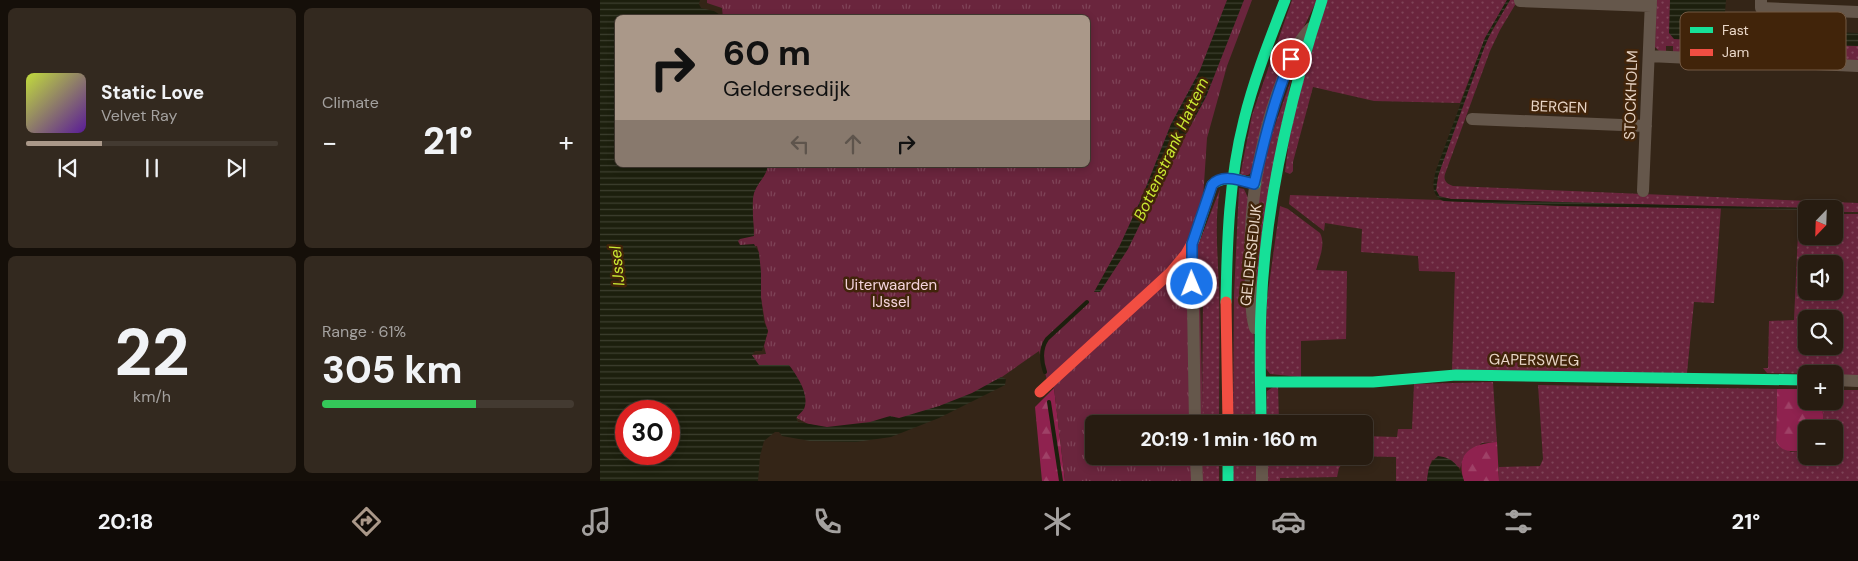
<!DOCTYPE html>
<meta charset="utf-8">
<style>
:root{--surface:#271c11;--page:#33291f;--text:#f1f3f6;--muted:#a4a19f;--line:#433a31;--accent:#aa9889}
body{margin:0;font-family:"DM Sans",sans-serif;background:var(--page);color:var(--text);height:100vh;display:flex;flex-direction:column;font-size:19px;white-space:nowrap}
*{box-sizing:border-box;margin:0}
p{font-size:16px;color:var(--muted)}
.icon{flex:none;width:28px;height:28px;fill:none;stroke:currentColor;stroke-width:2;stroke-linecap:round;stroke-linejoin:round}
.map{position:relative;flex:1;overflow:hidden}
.details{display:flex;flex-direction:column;gap:8px;padding:8px;background:#150f09;width:600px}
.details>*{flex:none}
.guide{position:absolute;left:15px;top:15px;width:475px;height:152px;border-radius:8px;box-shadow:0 2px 8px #0003,0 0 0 1px var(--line);background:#aa9889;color:#111;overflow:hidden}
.needle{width:32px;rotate:203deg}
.controls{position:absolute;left:1198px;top:200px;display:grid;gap:10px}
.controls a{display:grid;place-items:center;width:45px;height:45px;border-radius:8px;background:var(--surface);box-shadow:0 2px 8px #0003,0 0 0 1px var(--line);font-size:25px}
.speed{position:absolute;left:15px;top:400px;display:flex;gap:10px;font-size:25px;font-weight:700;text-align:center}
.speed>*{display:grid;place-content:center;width:65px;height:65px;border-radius:50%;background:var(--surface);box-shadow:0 2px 8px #0003,0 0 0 1px var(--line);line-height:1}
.speed .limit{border:8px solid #d22;background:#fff;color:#111}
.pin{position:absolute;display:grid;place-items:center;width:42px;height:42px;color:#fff;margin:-21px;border:2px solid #fff;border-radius:50%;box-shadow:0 1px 5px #0007}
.me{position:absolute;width:55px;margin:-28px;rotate:359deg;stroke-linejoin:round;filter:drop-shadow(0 0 4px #0008)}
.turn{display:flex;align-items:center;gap:18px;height:105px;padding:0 25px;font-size:22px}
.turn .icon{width:65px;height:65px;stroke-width:2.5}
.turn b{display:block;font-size:35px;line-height:42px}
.lanes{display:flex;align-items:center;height:48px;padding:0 25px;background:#0003;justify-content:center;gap:25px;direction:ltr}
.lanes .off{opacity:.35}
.big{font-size:38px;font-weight:800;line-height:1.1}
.details .card{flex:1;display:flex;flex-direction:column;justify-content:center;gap:8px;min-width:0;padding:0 18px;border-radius:8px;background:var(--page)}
.details .dial{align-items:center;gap:0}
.dial b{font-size:65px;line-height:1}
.song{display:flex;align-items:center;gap:15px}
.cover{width:60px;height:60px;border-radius:8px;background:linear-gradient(135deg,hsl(70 70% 55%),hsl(270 70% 35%))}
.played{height:5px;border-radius:2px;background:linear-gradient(90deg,var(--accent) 30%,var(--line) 30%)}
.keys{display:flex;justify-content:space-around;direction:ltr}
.heat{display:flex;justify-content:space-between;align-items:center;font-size:28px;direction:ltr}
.charge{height:8px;border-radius:4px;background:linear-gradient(90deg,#34c759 61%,var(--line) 0)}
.details .tiles{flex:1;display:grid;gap:8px;grid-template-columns:repeat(2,1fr)}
.trip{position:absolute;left:485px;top:415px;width:288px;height:50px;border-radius:8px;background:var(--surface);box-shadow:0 2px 8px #0003,0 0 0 1px var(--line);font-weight:800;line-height:50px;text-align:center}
.menu{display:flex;height:80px;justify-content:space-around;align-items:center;background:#100b07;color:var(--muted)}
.menu .icon{width:35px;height:35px}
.menu .selected{color:var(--accent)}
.menu b{font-size:22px;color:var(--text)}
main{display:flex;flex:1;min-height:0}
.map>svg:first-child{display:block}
</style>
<main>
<section class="details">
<div class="tiles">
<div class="card">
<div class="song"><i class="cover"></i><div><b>Static Love</b><p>Velvet Ray</p></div></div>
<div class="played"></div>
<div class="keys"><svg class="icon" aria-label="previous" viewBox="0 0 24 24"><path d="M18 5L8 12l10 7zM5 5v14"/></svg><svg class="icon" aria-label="pause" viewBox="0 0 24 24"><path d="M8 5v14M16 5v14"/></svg><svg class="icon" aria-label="next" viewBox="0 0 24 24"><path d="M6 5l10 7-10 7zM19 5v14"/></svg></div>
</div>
<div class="card"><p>Climate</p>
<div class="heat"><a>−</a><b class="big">21°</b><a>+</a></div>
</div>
<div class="card dial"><b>22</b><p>km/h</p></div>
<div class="card"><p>Range · 61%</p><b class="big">305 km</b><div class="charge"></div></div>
</div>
</section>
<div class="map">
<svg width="1258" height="481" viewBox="0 0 1258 481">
<defs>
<pattern id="grass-dots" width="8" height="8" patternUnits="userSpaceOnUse" patternTransform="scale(1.25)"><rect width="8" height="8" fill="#6a253d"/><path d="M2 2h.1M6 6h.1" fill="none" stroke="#7f4458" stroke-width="1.8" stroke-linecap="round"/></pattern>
<pattern id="forest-firs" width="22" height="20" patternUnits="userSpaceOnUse" patternTransform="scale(1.25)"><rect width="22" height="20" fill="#8f224f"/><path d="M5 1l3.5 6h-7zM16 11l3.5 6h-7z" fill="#9f4167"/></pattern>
<pattern id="park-tufts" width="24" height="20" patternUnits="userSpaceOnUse" patternTransform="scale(1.25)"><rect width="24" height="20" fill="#6a253d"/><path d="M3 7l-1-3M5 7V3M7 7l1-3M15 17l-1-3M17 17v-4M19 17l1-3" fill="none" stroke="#7f4458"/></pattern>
<pattern id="water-rules" width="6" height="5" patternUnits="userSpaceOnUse" patternTransform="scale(1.25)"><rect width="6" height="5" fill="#1c1f0d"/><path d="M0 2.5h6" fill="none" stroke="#3d3f2f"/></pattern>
</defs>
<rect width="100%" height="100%" fill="#342517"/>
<path fill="url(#grass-dots)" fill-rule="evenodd" d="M692,0H717L694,47L652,172L648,175L640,176L652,115Z
M726,0H907L885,38L860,103L774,101L713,87L693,162V171L690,174L685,172L691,123Z
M910,0H918L900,30L890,51L845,174C843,181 847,184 853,186L1258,203V212H1244L1228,208L1008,204L851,199L839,196L836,190L838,176L863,103L887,40Z
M1056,0H1070L1074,39L1258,46V61L1073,53V46H1066V52L1059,51L1055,47Z
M691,80L655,304L654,220L668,145Z
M639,188L644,189L649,200L657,424H633L634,295Z
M620,189C614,222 618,256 619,289C620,334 619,379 619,424H602L603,300L597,248Z
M690,195L840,200L844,201L964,206L1121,208L1114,303L1094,302L1087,373L852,371L855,272L819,271L818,256L761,252L762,229L725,223L724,231L689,204Z
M680,206L688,209L720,233C726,244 719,259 716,270L747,271L746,339L701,341V377L670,374L664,366L667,299Z
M1199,210H1206V236H1234V212L1244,214H1258V378H1234V374L1167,373L1163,368H1168L1169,321L1194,320ZM1206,264H1234V291H1206ZM1206,319H1234V346H1206Z
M893,382L897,442L882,443L863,458L860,469L859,467L832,460L829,468L827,481H796V457L748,456L739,468L737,477L680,478V481H667L666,456H764V436L797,437L798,429H812L814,384Z
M678,384L679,424H666L667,391Z
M938,385L1177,389L1176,441L1178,445L1191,452L1206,451V456H1234V429H1224L1222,401H1234V390H1258V481H899V467L940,466L943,459Z
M602,456H619V481H602Z
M633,456H657V481H633Z"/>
<path fill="url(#forest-firs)" d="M454,388L465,481H442L435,407Z
M1177,389H1206V401H1222L1224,429H1206V451C1195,451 1181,454 1176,441Z
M897,442L899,481H864C855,453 871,444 897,442Z"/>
<path fill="url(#park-tufts)" d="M107,0H652L627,66L607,138L599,260L603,424H494V456H603V481H465L454,388L447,380L439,351L369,400L290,425L228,428L208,424L197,418L191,382L153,366L152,355L166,354L164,346L168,331L165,322L161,298L159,253L157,246L138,250L135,236L154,232C153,222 151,198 155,189C160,180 166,176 168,165H488V18H123L122,8L107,3Z"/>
<path fill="url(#water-rules)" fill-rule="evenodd" d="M0,0H100L99,4L101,8L114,11L122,16L18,18V165H168C166,177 158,182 154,193C151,202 154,225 154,236L140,239L138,241L140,245L154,244L159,253L161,272V298L164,322L168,331L162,351H155L152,355L159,365H189C197,376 210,394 204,409C202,412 198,415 196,418L198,422L227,427L270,422L290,416L299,418L339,406L372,393L401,377L406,379L405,385L339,418L291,437L256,442L210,441L182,436L179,432H175L164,441L160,456L158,481H0ZM69,411V454H26V411Z
M627,0H644L606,97L564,175L528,249L500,292H494L520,245L542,197L571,124L600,70Z
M907,0H910L892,30L884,48L838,176L836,190L840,197L851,199L1232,209L1206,210L964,206L844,201C830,196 833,182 836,170L885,38Z
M1070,0H1126L1124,24L1127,28L1258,33V46L1074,39L1069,33Z
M838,456C854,458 860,467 864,481H827C828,470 829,463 838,456Z"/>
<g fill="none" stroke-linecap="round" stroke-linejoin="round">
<path stroke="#1c1f0d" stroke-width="4" d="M445,372C441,360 440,349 447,339L487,302
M449,402L461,481"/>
<path stroke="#65574b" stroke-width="12" d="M1161,0V8L1258,12
M920,1L1051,6
M1049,56L1258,66
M872,119L1046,126
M1043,191L1051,0
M592,244L595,424
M655,328C651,315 651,300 651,287C647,214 658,138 686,71C693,54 698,41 711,28
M1234,380L1258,381
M596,456L597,481
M662,456V481"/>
<path stroke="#16e098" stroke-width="11" d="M594,240L612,185C625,174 641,180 655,184
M626,302C627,241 629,179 644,120C654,79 670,39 685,0
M661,382H773L856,375L1206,380
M661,424C661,386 659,348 661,310C665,204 689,100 722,0
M628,456V481"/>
<path stroke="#f24e42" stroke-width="11" d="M626,302L628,424
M440,392L571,272L586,254L594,240"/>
</g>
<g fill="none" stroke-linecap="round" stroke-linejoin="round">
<defs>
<path id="route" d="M592,284V244L612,185C622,173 642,181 654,184C664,141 674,99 691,59"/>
</defs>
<use href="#route" stroke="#114b97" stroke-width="12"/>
<use href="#route" stroke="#1a73e8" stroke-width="9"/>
</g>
<g text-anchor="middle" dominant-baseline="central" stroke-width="5" stroke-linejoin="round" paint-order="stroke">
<g font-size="15" fill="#e9d6c7" stroke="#41240a">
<text transform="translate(1031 95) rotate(-88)">STOCKHOLM</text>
<text transform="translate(959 107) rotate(2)">BERGEN</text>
<text transform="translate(651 255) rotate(-84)">GELDERSEDIJK</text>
<text transform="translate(934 360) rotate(1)">GAPERSWEG</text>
</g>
<g font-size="15" fill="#f4d3dc" stroke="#41240a">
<text x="291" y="285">Uiterwaarden<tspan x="291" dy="17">IJssel</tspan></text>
</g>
<g font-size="16" font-style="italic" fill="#cae832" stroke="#41240a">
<text transform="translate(571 149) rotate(-65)">Bottenstrank Hattem</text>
<text transform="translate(17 266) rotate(-96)">IJssel</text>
</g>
</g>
<rect x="1080" y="12" width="166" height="58" rx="8" fill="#41240a" stroke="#735943" stroke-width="1"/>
<rect x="1090" y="27" width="23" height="6" fill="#16e098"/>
<rect x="1090" y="49" width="23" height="7" fill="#f24e42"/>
<g font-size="14" fill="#e9d6c7">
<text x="1122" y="35">Fast</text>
<text x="1122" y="57">Jam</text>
</g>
</svg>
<div class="controls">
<a><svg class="needle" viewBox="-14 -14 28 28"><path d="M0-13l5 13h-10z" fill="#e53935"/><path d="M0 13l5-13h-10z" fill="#a4a19f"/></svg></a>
<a><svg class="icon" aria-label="sound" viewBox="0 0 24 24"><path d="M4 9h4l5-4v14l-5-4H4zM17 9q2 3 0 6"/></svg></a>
<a><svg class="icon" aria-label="search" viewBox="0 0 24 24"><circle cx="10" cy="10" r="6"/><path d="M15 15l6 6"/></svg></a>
<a>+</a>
<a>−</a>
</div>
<div class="speed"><div class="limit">30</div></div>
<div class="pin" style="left:691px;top:59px;background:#d93025"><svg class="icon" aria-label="arrive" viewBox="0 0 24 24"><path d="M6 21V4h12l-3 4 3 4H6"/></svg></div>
<svg class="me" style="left:592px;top:284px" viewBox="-20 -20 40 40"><circle r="17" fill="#1a73e8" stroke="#fff" stroke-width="3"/><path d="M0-11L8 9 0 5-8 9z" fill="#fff"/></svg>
<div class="trip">20:19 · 1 min · 160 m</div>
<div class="guide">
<div class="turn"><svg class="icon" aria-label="right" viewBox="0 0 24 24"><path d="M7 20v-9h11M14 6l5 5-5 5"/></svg><div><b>60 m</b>Geldersedijk</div></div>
<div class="lanes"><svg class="icon off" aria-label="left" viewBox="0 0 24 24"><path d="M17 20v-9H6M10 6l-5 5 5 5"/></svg><svg class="icon off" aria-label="ahead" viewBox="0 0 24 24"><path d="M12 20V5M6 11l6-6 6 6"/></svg><svg class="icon" aria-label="right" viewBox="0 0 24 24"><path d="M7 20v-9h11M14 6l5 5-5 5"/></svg></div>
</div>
</div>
</main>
<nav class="menu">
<b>20:18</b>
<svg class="icon selected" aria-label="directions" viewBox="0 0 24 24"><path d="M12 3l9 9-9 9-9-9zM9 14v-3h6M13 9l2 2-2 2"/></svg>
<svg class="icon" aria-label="music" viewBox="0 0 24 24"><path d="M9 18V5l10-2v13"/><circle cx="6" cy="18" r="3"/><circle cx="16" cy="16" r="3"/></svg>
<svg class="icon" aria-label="phone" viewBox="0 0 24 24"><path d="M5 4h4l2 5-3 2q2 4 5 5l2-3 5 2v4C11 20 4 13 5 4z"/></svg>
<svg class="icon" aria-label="climate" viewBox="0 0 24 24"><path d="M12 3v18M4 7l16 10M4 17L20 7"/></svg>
<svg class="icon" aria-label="car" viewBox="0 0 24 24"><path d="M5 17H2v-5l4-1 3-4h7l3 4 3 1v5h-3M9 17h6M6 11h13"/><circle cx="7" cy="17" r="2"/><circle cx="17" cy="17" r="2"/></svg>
<svg class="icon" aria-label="filters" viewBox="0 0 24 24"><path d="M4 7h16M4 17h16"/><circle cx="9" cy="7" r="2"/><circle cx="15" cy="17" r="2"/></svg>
<b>21°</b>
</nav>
